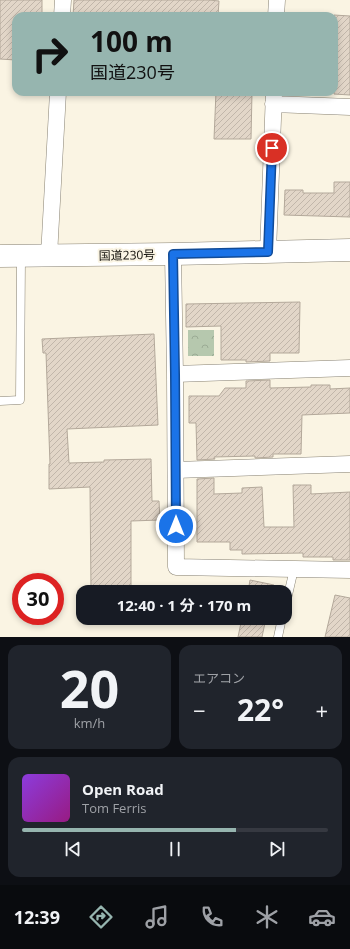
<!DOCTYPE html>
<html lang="ja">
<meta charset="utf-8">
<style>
:root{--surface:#171b24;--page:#20242c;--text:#f1f3f6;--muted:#9ea1a6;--line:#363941;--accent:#96b5af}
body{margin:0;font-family:"Open Sans","Noto Sans JP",sans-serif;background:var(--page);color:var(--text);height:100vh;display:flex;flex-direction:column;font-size:15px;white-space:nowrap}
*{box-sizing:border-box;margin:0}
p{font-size:13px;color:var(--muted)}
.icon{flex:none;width:22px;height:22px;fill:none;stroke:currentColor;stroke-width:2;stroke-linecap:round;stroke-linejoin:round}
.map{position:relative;height:637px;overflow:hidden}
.details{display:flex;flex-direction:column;gap:8px;padding:8px;background:#0d0f14;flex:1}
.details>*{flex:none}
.top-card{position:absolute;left:12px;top:12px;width:326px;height:84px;border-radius:12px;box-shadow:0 2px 6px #0003;background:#96b5af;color:#111;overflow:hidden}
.speed{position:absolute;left:12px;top:573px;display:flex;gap:8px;font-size:20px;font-weight:700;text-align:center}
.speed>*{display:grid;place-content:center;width:52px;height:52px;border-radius:50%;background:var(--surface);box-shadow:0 2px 6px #0003;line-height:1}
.speed .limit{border:6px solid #d22;background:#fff;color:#111}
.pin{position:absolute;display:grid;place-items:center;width:34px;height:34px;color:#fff;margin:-17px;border:2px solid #fff;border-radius:50%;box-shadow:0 1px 4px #0007}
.me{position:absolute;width:44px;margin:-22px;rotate:0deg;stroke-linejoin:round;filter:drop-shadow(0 0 3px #0008)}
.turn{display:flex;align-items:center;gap:14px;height:84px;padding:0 12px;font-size:18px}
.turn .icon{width:52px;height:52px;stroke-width:2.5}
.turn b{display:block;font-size:28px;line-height:34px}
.big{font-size:30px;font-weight:700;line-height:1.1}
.details .card{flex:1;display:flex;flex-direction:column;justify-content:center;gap:6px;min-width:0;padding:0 14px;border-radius:12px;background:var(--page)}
.details .dial{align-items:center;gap:0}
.dial b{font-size:52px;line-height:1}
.song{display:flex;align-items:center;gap:12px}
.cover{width:48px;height:48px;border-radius:6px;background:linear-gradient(135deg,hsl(270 70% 55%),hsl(310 70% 35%))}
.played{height:4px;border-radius:2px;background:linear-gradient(90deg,var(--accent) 70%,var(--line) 70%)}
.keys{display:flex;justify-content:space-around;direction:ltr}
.heat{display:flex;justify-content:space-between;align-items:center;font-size:22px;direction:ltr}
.details .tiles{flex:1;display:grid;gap:8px;grid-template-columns:1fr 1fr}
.card:last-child{grid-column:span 2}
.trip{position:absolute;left:76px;top:585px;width:216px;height:40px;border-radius:12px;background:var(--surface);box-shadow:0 2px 6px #0003;font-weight:700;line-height:40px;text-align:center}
.menu{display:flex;height:64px;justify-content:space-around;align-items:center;background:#090b0e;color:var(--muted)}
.menu .icon{width:28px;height:28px}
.menu .current{color:var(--accent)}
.menu b{font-size:18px;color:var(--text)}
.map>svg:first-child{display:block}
</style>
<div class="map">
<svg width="350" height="637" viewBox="0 0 350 637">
<defs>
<pattern id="forest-crowns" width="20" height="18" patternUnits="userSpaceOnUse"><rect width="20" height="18" fill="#b6c8ae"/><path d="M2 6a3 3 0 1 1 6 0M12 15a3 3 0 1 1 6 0" fill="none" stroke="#9bab94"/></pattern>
<pattern id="building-hatch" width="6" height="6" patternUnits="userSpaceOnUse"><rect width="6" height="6" fill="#e2d6c8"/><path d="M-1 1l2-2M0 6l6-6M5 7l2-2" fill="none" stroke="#c1b6aa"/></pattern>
</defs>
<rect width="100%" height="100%" fill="#faf4e3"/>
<path fill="url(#forest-crowns)" d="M188,330H214V356H188Z"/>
<path fill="url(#building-hatch)" stroke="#b3a89a" d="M0,0H42V16H16V60L0,59Z
M74,0H209L219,1L218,16H73Z
M334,15L350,16V95L334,94Z
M216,92H252L251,139H214Z
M334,182H350V217L284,215L285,190H303V193H334Z
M300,302L299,353H270V361L246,362V360H221V326L186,327V304Z
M154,334L158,425L67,429L69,463L104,462V460L151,459L152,501H159L160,520L131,521V588L124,589V592H91L90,487L49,489V464H50L46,353H43L42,339Z
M270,380V388L311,387V385H330V389L350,388V413L302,415L301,454H273V457L255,458V456L214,457L215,459L197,460L196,423H189V396H219L225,388H246V381Z
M214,478V494L242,493V488L262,487L264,527H294L293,485H311V494L350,492V560H333V557H303V553L242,554V550H230V542H197V479Z
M250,580L274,585L272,592H248Z
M335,595L350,598V637H325Z
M242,618H266L262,637H238Z"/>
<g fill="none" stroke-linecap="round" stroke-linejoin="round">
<defs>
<path id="lane" d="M0,401L20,400L21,257
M285,608L294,569
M278,637L282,618"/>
<path id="street" d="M62,16L63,0
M276,16L277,0
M273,104L350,107
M268,252L274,92
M173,254L175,374L176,567L350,570
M49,256L58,92
M175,374L350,368
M176,470L350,464"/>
<path id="highway" d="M0,256L173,254L350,250"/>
</defs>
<use href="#lane" stroke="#888273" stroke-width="9"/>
<use href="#street" stroke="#888273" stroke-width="17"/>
<use href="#highway" stroke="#888273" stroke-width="23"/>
<use href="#lane" stroke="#fff" stroke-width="8"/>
<use href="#street" stroke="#fff" stroke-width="16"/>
<use href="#highway" stroke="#fff" stroke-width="22"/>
</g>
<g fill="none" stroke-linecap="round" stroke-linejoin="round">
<defs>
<path id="route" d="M176,526L175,374L173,254L268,252L272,148"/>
</defs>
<use href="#route" stroke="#114b97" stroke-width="10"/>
<use href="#route" stroke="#1a73e8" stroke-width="7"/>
</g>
<g text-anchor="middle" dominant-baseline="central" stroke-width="4" stroke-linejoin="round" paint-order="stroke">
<g font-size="12" fill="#110f0a" stroke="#faf4e3">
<text transform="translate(127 255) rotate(-1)">国道230号</text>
</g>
</g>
</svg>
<div class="speed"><div class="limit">30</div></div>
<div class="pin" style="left:272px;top:148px;background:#d93025"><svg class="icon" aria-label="arrive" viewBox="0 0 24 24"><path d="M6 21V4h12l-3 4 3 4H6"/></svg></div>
<svg class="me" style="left:176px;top:526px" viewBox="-20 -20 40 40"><circle r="17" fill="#1a73e8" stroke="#fff" stroke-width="3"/><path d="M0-11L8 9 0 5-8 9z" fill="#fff"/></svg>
<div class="trip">12:40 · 1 分 · 170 m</div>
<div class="top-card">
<div class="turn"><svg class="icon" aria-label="right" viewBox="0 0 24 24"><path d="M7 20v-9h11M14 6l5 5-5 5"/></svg><div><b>100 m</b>国道230号</div></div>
</div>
</div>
<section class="details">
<div class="tiles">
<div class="card dial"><b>20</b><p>km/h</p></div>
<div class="card"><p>エアコン</p>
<div class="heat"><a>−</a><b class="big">22°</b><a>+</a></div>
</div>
<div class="card">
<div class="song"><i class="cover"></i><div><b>Open Road</b><p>Tom Ferris</p></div></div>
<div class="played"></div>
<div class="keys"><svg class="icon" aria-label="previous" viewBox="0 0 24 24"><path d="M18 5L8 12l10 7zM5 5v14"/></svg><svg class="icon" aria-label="pause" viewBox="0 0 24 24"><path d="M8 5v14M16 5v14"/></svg><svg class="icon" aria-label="next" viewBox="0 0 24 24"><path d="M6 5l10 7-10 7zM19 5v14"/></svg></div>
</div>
</div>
</section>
<nav class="menu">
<b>12:39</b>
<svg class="icon current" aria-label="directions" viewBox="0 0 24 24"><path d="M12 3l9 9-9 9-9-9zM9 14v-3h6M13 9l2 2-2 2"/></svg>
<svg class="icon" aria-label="music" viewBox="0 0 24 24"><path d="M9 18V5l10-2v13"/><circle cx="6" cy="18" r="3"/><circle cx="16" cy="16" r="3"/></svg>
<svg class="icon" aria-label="phone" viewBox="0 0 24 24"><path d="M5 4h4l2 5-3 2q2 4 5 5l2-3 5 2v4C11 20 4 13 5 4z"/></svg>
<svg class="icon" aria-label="climate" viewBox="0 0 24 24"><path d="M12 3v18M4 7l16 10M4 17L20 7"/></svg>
<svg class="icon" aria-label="car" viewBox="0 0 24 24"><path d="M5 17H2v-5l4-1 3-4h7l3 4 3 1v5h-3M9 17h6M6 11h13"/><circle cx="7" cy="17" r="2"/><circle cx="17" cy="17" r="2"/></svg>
</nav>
